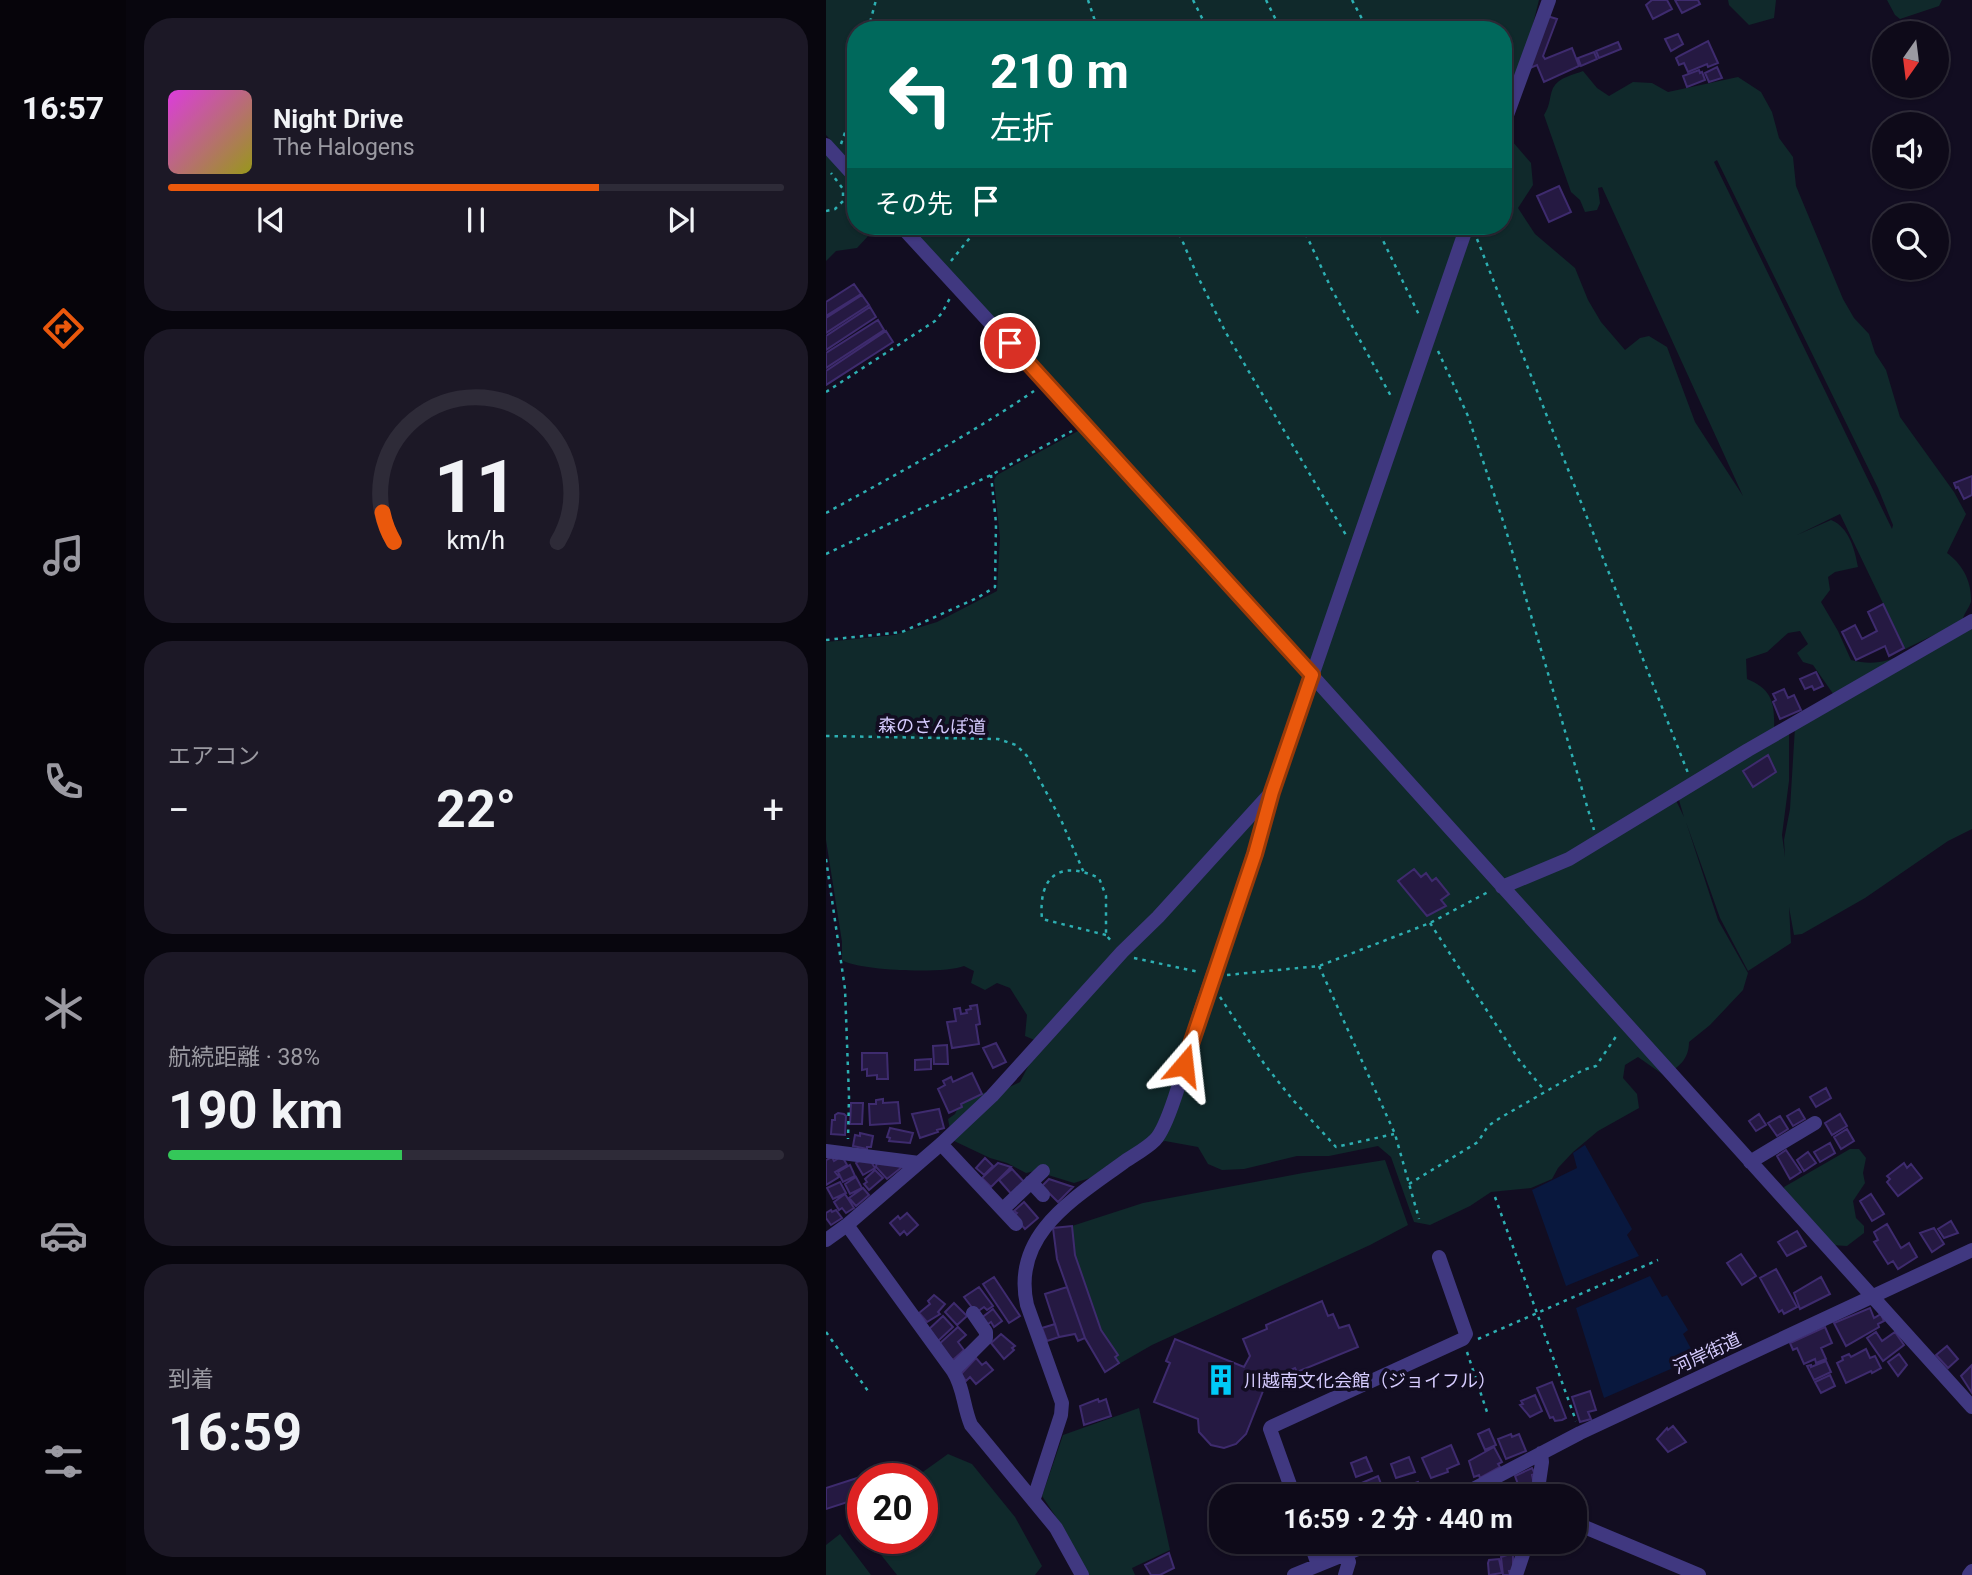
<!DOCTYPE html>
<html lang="ja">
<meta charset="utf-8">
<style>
:root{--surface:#0e0a19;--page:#1c1826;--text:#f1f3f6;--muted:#9b9aa2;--line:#2e2b38;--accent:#ea580c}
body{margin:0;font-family:Roboto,"Noto Sans JP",sans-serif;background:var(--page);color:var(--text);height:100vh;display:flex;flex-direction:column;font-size:26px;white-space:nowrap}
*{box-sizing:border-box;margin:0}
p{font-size:23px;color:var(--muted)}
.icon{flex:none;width:38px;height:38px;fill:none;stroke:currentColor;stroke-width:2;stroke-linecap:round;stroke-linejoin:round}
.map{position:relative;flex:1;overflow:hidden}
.sheet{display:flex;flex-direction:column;gap:18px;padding:18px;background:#08060e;width:700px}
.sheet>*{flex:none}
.hud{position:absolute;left:21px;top:21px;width:665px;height:214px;border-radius:28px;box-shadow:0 2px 5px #0004,0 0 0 2px var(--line);background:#00695c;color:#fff;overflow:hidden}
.needle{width:46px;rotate:194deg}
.controls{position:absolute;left:1046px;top:21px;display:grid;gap:14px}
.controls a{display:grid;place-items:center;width:77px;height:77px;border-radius:50%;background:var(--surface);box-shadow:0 2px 5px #0004,0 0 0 2px var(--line);font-size:35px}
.speed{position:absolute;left:21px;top:1463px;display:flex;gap:14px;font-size:35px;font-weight:700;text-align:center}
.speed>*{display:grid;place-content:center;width:91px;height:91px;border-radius:50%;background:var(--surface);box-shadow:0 2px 5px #0004,0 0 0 2px var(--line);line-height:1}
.speed .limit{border:10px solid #d22;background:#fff;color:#111}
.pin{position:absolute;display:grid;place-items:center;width:60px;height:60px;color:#fff;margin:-30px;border:4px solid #fff;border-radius:50%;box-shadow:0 2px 7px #0007}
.me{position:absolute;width:77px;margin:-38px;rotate:17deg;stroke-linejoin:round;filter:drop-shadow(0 0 5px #0008)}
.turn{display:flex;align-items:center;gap:24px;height:147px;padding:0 28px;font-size:32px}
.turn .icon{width:91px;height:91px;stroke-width:2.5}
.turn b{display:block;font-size:49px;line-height:60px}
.then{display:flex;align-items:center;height:66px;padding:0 28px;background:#0003;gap:14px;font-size:26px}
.big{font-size:52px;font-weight:700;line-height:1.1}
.sheet .widget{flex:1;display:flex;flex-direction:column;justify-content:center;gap:10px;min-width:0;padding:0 24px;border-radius:28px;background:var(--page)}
.sheet .dial{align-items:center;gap:0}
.dial svg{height:182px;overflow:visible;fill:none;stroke:var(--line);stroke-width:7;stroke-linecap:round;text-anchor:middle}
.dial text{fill:var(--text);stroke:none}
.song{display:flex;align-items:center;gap:21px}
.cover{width:84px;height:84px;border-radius:10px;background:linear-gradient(135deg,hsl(300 70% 55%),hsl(60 70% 35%))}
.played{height:7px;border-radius:4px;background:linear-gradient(90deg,var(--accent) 70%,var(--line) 70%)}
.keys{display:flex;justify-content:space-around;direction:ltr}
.heat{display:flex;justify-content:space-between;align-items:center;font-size:38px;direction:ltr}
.charge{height:10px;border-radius:5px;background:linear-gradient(90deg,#34c759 38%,var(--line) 0)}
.trip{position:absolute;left:383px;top:1484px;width:378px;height:70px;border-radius:28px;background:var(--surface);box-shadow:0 2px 5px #0004,0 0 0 2px var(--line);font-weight:700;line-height:70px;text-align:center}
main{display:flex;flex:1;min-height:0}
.tab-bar{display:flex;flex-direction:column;width:126px;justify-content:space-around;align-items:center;background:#06040a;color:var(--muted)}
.tab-bar .icon{width:49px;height:49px}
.tab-bar .on{color:var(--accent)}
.tab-bar b{font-size:32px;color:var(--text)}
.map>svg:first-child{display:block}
</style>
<main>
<nav class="tab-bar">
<b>16:57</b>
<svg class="icon on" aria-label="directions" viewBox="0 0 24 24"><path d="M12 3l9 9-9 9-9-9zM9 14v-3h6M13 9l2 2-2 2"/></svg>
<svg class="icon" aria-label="music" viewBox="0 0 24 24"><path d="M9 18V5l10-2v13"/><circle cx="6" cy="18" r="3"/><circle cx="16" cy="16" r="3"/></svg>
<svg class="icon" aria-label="phone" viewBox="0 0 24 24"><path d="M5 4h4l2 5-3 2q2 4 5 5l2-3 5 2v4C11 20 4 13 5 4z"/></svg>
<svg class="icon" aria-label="climate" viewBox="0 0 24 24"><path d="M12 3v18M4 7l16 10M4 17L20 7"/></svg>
<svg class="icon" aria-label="car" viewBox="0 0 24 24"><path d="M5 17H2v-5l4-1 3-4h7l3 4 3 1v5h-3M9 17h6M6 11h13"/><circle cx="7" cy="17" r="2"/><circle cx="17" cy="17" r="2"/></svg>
<svg class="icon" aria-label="filters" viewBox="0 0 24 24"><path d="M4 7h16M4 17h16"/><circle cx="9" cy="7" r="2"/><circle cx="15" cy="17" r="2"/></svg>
</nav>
<section class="sheet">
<div class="widget">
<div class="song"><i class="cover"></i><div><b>Night Drive</b><p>The Halogens</p></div></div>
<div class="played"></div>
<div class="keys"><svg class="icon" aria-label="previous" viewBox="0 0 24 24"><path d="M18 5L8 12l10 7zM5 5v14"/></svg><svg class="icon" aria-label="pause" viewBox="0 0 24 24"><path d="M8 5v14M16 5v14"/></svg><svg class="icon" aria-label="next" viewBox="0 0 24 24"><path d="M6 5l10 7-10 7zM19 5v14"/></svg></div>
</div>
<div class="widget dial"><svg viewBox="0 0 100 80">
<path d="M14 69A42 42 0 1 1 86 69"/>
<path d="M14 69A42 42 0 0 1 9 56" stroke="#ea580c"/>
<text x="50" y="56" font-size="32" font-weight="700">11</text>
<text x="50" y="72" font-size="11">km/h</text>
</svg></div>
<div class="widget"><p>エアコン</p>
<div class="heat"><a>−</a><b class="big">22°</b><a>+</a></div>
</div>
<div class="widget"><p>航続距離 · 38%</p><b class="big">190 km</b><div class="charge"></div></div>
<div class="widget"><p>到着</p><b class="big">16:59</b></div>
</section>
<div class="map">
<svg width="1146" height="1575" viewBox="0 0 1146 1575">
<rect width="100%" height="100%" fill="#120d21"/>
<path fill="#10292b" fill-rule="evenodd" d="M0,0H713L702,44L678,105L686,141L705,163L707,185L692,208L709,234L749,268L762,300L775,322L799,350L814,338L823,336L841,347L869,422L917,496L776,187L772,188L774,203L771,210L759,212L754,200L745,192L718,115C725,104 723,97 727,88C733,77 747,75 757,71L771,88L783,96L807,82L826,83L842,92L912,77L935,92L946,112L953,138L967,157L970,186L1017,299L1028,318L1043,334L1049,353L1060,370L1074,417L1128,492L1140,514L1121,553C1136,564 1146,581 1145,602C1143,608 1139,612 1137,618L1146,622V829L1122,841L1039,898L976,934L968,935L963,907L965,943L922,971L894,918L860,822L892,920L922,973L917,990L884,1025L863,1042C863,1060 852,1067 839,1076L812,1057L799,1065L797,1078L811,1094L813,1108L772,1131L747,1152L732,1168L726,1179L705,1188L665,1192L644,1206L604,1225L588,1222L565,1157L552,1146L503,1156H471L418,1169L396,1170L382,1164L372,1147L339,1141L301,1152L264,1178L248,1183L209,1171L200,1173L181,1163L164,1158L126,1140L122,1119L129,1114L136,1099L150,1094L177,1090L194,1082L208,1055L218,1044L199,1036L201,1015L184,988L171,983L159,990L145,983L148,971L138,966C119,974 33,971 16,960V942L0,840V642L68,635L111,622L171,591L174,538L168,480L171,475L263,425L82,226H677V30H30V168L0,135ZM891,160L1052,488L1067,525L1066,529L888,162ZM1014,514L1079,649L1112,633C1082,651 1061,670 1025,660L1012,631L995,602L1004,590L1002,577L1009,572L1032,567C1029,550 1023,527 1005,520L971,535ZM974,631L982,644L971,653L977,662L987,665L1010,698L969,727L964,809L958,840L959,857L956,835L963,781V731L852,797L858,817L846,792L948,729C949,703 946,689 921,679L920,659L941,652L962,633Z
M902,0H950L948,18L923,25L903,5Z
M1061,0H1116L1113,6L1074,19L1069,15Z
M0,150L30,183V226H59L44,234L31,248L10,251L0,261Z
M1024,1149H1033L1040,1158L1037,1173L1039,1183L1027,1201L1030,1218L1038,1226V1233L1021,1246L1005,1245L959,1194L958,1187Z
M559,1160L582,1225L544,1245L326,1345L279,1372L259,1338L227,1228L246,1226L317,1203L477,1173Z
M313,1408L344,1550L306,1568L309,1575H262L232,1520L216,1496L237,1435Z
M122,1454L146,1464L189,1517L216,1566L209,1575H71L48,1546L45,1538H96V1479H87Z
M14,1534L45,1575H0V1545Z"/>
<path fill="#09183e" d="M759,1145L806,1229L801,1235L813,1256L740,1286L706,1190L751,1168L747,1153Z
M824,1276L836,1297L841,1295L862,1330L857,1334L870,1358L778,1398L750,1308Z"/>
<path fill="#251942" stroke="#3e2b6e" stroke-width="2" d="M826,0H841L846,9L827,19L820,5Z
M849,0H872L874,4L856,13Z
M721,16L731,19L717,56L719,59L746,48L753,66L718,82L711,65L702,69Z
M852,34L857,44L845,51L839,39Z
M882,41L892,63L882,67L881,64L862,72L858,63L853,65L850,58L853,56Z
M792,42L795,49L773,58L770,51Z
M768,52L771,59L755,66L752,58Z
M891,67L896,78L883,82L879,73Z
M873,70L874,73L876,72L879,80L861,87L857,76Z
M733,186L745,212L723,222L711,196Z
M28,284L35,294L0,316V302Z
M36,295L43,305L0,333V318Z
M44,307L50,317L0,350V336Z
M52,320L58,330L0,368V353Z
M60,331L67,342L0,385V371Z
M1146,476V495L1138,499L1132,487L1130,488L1128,483Z
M1057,604L1078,648L1063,656L1059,646L1030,660L1016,632L1029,625L1036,639L1051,631L1042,612Z
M990,672L997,686L988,690L986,686L979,689L974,679Z
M958,689L962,698L968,695L975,710L954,719L947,702L950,700L947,694Z
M942,755L950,772L927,787L917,771Z
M588,869L595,877L600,873L606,881L610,878L623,894L615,900L620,906L601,916L572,881Z
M151,1005L154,1024L150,1025L153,1044L126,1048L121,1022L130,1021L128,1009L134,1008L135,1014L141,1013L140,1010L145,1009L144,1006Z
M170,1043L180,1062L167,1068L157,1048Z
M121,1045L122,1064H108L107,1046Z
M36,1053H61L62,1079H51V1075L41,1076V1069L36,1070Z
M105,1059V1069L89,1070V1060Z
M146,1073L156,1094L135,1104L136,1107L123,1113L112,1089L119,1085L117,1081L125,1077L127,1082Z
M1000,1088L1005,1098L990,1107L984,1097Z
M57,1099V1103L72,1102L74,1123L44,1125L43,1104H50V1100Z
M25,1103H37L36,1124H24Z
M113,1109L118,1128L111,1130L112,1132L94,1138L86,1114Z
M973,1109L979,1119L967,1126L961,1116Z
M12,1113L18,1114L20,1116L19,1135L5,1134L6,1120H9V1115Z
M933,1114L940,1125L930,1131L923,1121Z
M1014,1114L1021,1126L1006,1135L999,1123Z
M954,1116L962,1129L951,1136L942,1123Z
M64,1128L87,1133L84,1143L63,1141L64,1138L61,1137Z
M1021,1129L1028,1141L1015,1149L1008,1137Z
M34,1133L47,1136L45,1147H41V1149L27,1146L29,1135L34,1136Z
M1004,1143L1009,1153L994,1162L988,1152Z
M960,1150L975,1172L964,1179L951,1156Z
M982,1152L990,1163L978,1171L971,1160Z
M16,1156L21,1165L9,1172L13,1177L0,1185V1160L6,1157L8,1161Z
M38,1158L44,1160L49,1168L37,1175L30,1163Z
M159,1158L167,1166L158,1175L150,1168Z
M51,1160L76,1167L61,1179L50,1167Z
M172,1163L185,1167L165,1187L156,1178Z
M1078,1163L1081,1168L1085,1164L1096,1178L1072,1196L1061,1182L1064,1179L1061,1176Z
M24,1165L29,1176L17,1182L12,1172Z
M186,1169L200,1184L187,1196L173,1180Z
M49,1170L57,1178L43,1190L38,1184L41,1182L39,1179Z
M30,1177L36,1188L24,1194L19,1184Z
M223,1179L247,1187L232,1202L216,1186Z
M14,1182L20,1193L7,1199L1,1188Z
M37,1188L43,1195L30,1206L23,1198Z
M19,1194L28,1208L20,1213L16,1208L13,1210L8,1202Z
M1045,1194L1058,1214L1046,1221L1034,1201Z
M198,1202L212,1218L199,1229L188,1216L191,1213L188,1211Z
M5,1210L6,1212L10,1210L16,1218L5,1225L0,1218V1213Z
M81,1213L92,1225L81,1235L78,1231L74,1235L64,1223L72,1216L74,1219Z
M1125,1221L1132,1233L1118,1238L1112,1229Z
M1061,1224L1075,1248L1083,1243L1091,1257L1072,1269L1067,1261L1062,1264L1048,1242L1052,1240L1048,1232Z
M246,1226L249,1255L275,1330L292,1355L289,1357L293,1363L279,1372L259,1338L231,1259L227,1228Z
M1108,1228L1118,1244L1106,1252L1094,1233Z
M971,1231L980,1246L961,1256L952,1242Z
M915,1254L930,1276L916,1285L901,1263Z
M950,1269L971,1307L958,1314L956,1310L953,1312L934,1278Z
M168,1277L194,1316L183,1323L157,1284Z
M995,1277L1004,1294L974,1309L968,1293Z
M153,1287L167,1306L161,1310L158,1307L151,1312L148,1310L138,1297Z
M241,1287L259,1338L252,1341L249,1334L233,1337L219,1294Z
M108,1295L119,1304L112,1312L114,1314L101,1322L93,1313L104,1304L102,1301Z
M496,1301L502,1316L507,1314L513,1328L523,1325L532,1347L471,1372L469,1368L455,1374L449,1390L439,1386L420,1434L410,1444L398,1448L385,1445L373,1432L372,1419L328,1402L344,1363L340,1361L349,1339L418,1367L424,1356L417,1339L441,1329L440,1325Z
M128,1303L141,1316L131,1325L119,1312Z
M1044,1308L1048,1318L1055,1314L1058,1321L1052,1324L1053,1327L1020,1346L1008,1323Z
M167,1309L176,1321L168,1327L165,1322L159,1326L154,1319Z
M117,1316L127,1327L112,1341L102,1330Z
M229,1324L233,1337L221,1341L216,1328Z
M132,1327L140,1335L132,1342L138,1350L127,1360L112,1345Z
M999,1327L1006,1343L995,1348L1000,1359L990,1363L989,1359L978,1364L971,1348L967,1350L964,1343Z
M1050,1332L1056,1341L1069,1332L1078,1345L1057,1361L1041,1338Z
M175,1334L189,1346L186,1348L188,1350L178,1359L165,1343Z
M1121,1346L1132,1359L1122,1368L1110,1355Z
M1040,1349L1044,1358L1049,1356L1055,1368L1046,1373L1045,1371L1020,1383L1011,1363L1017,1360L1016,1357L1023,1354L1025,1357Z
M1073,1354L1081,1365L1072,1376L1062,1362Z
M150,1358L156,1365L160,1362L167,1370L150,1384L144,1377L140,1381L135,1374Z
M1000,1361L1005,1372L988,1380L981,1366L985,1365V1367Z
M1146,1365V1393L1135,1376Z
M1004,1375L1009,1386L995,1393L989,1382Z
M726,1382L740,1418L736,1420L729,1421L727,1417L724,1418L711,1388Z
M764,1391L770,1410L762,1412L765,1419L754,1422L746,1397Z
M709,1395L716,1411L704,1417L694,1405L697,1404L695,1401Z
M272,1399L273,1402L280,1399L285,1416L258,1425L254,1406Z
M847,1426L860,1442L842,1452L831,1439L841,1428L842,1430Z
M663,1429L670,1445L659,1450L652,1434Z
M685,1434L686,1437L693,1434L700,1451L680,1459L672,1439Z
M625,1445L633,1464L621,1469L622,1472L605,1478L596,1458Z
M668,1447L676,1462L672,1464L674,1467L654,1478L653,1475L648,1477L643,1461Z
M540,1457L546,1471L530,1477L525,1463Z
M583,1457L589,1472L570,1478L565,1464Z
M706,1468L709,1474L706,1475L708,1484L698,1489L696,1486L693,1487L689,1476Z
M552,1476L557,1489L553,1491L554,1495L538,1496L533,1484Z
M31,1478L34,1487H37V1497L0,1509V1488Z
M592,1482L597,1496H573L571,1489Z
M343,1553L348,1568L334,1575H325L319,1565Z
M687,1553V1571H683L684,1575H677L675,1557Z
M673,1559L676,1573L663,1575L662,1563L663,1560Z"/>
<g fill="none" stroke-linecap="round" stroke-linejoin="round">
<path stroke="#2dafb2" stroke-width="2.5" stroke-dasharray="3.5 5" stroke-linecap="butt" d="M262,0L272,30
M367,0L382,30
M440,0L455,30
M526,0L542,30
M42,30L50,0
M15,144L30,101
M0,211L9,209L17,201V189L5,173
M350,226L371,275L400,333L520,535
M476,226L505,288L566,398
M550,226L594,317
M651,239L862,773
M125,261L142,240L157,226
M612,351L642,416L679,527L768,830
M0,392L109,321L116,313L124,298
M0,513C71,474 142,436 208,391
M0,554L165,475L246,431
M0,640L76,632L151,598L169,587L170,523L165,475
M0,736L172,739L190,745L201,756L235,820L258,873
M0,859L19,989L23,1097L22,1139
M604,923L693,1060L719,1091
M280,935L216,919C212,877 233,859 273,878L280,896V935L286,942
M308,958L373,972
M493,966L569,1134L593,1219
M401,975L493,966L604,923L664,891
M394,997L439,1065L467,1100L510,1147L568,1134
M583,1184L652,1142L662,1126L674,1118L757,1070L770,1066L791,1035
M669,1197L750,1421
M0,1332L42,1391
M652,1339L832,1260
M641,1352L661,1412"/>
<path stroke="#403880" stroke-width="14" d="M677,126L723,0
M0,145L30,178
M75,226L362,538L1146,1407
M676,887L743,859L922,750L1146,621
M115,1144L190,1224
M0,1151L93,1163
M924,1162L989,1123
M205,1182L217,1195
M177,1209L217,1171
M21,1225L127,1371C138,1388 137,1406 145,1425L230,1528L256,1575
M0,1240L21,1225L115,1144L166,1096L296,952L332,917L443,795
M127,1371L160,1338V1332L147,1313
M468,1496L444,1429L445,1427L637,1339L640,1334L613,1257
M634,1496L754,1433L1146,1250
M711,1496L716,1462L715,1453
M208,1498L235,1415L236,1403L201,1305C185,1234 249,1198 298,1162C308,1155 320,1149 329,1140C345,1124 365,1041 373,1015C398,941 425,868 446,792L641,226
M749,1523L873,1575
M484,1542L492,1565
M519,1555L523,1562L519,1575
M468,1575L549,1542
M690,1575L701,1542
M1143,1575L1146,1571"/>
</g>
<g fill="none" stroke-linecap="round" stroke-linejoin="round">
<defs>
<path id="route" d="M184,343L486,675L446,792L429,854L358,1065"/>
</defs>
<use href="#route" stroke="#983908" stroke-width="18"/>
<use href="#route" stroke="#ea580c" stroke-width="12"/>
</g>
<defs>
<symbol id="building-bare" viewBox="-9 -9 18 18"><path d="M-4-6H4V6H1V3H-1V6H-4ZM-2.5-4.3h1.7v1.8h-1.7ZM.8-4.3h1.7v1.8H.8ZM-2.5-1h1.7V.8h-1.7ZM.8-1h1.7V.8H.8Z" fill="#00caf7" stroke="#120d21" stroke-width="2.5" paint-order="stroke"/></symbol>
</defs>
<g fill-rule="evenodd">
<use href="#building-bare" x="373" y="1358" width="44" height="44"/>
</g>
<g text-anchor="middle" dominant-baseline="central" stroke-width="7" stroke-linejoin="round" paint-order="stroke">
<g font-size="18" fill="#d6ccff" stroke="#120d21">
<text transform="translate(106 726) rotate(1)">森のさんぽ道</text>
<text transform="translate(881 1353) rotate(-25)">河岸街道</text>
</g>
<g font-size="18" fill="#d6ccff" stroke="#120d21" text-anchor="start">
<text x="418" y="1380">川越南文化会館（ジョイフル）</text>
</g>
</g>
</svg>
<div class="controls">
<a><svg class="needle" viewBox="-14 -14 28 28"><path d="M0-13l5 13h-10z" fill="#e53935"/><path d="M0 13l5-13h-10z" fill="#9b9aa2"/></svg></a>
<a><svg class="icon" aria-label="sound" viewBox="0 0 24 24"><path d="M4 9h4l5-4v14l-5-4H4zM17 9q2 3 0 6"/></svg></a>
<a><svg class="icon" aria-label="search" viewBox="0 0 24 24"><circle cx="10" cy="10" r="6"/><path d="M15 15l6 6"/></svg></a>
</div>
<div class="speed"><div class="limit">20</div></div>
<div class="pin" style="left:184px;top:343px;background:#d93025"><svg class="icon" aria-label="arrive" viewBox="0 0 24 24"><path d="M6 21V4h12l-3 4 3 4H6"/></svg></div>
<svg class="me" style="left:358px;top:1065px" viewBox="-20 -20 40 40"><path d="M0-17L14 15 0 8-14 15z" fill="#ea580c" stroke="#fff" stroke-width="4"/></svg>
<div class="trip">16:59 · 2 分 · 440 m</div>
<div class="hud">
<div class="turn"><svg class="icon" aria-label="left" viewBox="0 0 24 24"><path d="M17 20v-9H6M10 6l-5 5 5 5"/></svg><div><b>210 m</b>左折</div></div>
<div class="then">その先<svg class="icon" aria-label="arrive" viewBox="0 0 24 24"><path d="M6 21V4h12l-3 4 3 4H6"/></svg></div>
</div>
</div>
</main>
